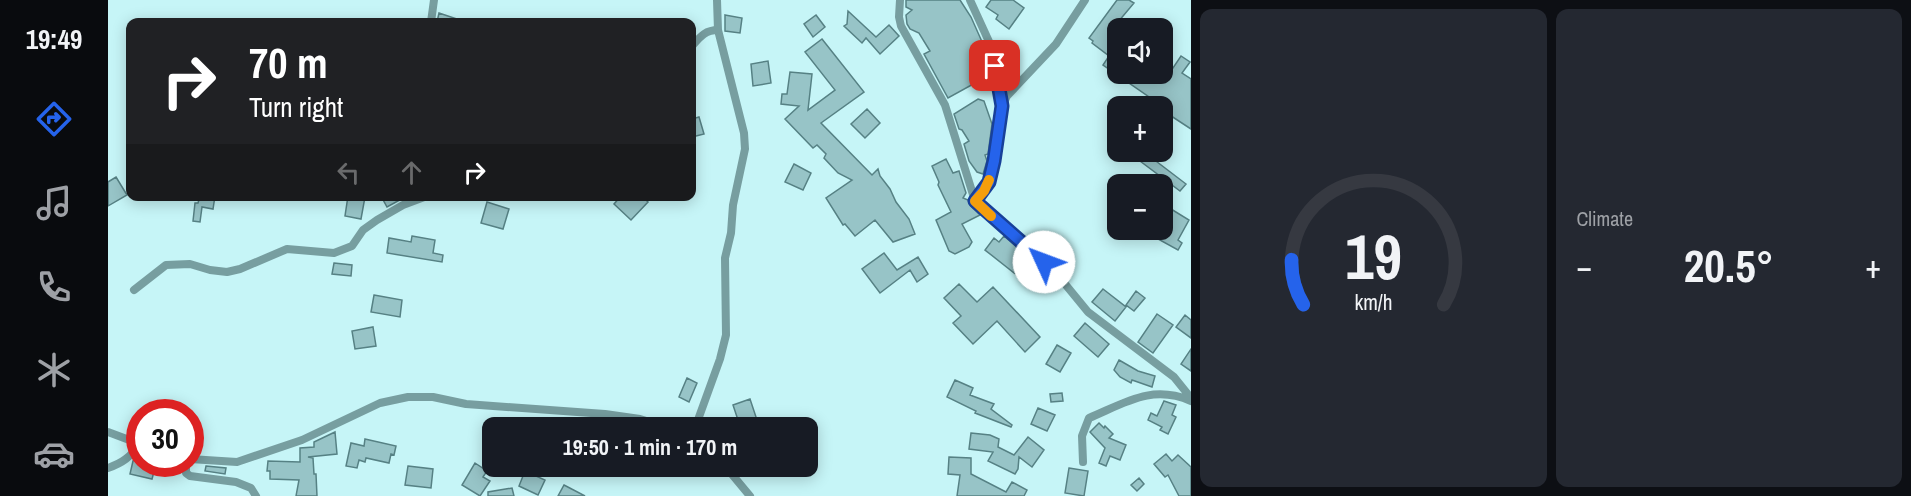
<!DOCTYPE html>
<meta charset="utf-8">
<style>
:root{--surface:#171b24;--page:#242831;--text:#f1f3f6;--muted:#9ea1a6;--line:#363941;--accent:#2563eb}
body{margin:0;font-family:"Archivo Narrow",sans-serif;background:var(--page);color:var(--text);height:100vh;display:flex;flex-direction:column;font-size:22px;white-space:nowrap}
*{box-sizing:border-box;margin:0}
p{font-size:20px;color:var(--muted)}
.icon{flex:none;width:33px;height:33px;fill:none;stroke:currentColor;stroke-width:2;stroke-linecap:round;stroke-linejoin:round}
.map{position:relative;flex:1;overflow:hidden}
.sheet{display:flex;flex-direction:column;gap:9px;padding:9px;background:#0d0f14;width:720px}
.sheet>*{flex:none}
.banner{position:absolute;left:18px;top:18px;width:570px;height:183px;border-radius:12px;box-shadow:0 3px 15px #0003;background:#202124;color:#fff;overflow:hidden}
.buttons{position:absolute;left:999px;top:18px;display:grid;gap:12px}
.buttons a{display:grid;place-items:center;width:66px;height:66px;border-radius:12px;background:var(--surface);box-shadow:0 3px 15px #0003;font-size:30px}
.speed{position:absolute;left:18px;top:399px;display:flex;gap:12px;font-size:30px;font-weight:700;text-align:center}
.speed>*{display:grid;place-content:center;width:78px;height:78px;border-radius:50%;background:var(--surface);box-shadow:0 3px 15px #0003;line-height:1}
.speed .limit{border:9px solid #d22;background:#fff;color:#111}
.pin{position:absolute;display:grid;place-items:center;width:51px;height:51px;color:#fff;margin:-26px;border-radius:12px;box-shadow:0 3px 9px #0006}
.me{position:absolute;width:66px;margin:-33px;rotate:313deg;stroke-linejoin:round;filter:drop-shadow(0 0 4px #0008)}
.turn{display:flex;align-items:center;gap:21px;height:126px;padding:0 24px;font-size:27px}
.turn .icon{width:78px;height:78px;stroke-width:2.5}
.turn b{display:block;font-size:42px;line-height:51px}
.lanes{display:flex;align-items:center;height:57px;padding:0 24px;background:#0003;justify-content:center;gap:30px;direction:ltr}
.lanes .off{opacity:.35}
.big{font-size:45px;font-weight:800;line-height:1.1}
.sheet .card{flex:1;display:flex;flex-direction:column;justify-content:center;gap:9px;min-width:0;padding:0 21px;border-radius:12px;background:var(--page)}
.sheet .dial{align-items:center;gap:0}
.dial svg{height:156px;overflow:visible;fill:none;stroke:var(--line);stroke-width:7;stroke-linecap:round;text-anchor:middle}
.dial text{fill:var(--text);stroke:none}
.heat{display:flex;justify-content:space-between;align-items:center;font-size:33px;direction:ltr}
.sheet .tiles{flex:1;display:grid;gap:9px;grid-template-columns:repeat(2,1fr)}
.trip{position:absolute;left:374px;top:417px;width:336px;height:60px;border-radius:12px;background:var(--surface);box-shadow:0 3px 15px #0003;font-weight:800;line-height:60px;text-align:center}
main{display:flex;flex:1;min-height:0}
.tab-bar{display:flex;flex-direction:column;width:108px;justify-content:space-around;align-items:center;background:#090b0e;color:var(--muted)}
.tab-bar .icon{width:42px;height:42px}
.tab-bar .on{color:var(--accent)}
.tab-bar b{font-size:27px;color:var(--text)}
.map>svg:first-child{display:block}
</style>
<main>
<nav class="tab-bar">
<b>19:49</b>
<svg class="icon on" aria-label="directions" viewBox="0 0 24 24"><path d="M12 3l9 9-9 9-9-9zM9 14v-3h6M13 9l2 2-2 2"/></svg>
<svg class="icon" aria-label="music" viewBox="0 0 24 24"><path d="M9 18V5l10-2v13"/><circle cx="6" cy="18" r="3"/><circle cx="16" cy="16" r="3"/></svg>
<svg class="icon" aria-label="phone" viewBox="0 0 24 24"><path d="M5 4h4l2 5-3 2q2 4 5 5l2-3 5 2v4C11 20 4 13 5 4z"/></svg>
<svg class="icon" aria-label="climate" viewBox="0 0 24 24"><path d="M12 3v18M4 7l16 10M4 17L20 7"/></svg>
<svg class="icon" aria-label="car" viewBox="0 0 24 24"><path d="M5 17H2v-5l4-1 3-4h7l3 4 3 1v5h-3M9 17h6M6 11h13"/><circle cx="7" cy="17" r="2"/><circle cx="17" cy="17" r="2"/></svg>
</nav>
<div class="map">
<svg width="1083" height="496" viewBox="0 0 1083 496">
<rect width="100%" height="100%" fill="#c6f5f7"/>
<path fill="#97c4c7" stroke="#568184" stroke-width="1.5" d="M798,0H852L863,17L875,44L869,82L840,98L816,54L822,51L811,33L802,29L799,24L798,15L804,10L798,7Z
M883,0H905L916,8L901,29L888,19L890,15L878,7Z
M1009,0H1021L1026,3L1010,22V74H1054V60L1065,68L1073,56L1082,62L1074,73L1083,79V129L1054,110V106L995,65L1001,56L984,43L985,41L981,38Z
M740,11L768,37L781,25L791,36L772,54L758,38L754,43L736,26L739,24Z
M331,13L355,21L354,22H329Z
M617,15L634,18L632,33L617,31Z
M708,15L717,27L705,37L696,24Z
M714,39L756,92L713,123L764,175L770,169L772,176L782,189L788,202L801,219L807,234L785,242L767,220L747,236L737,224L735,225L718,198L744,180L730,173L716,158L718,154L709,145L705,148L677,119L691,106L673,104L674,94H679L682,72L704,74L700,110L727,90L697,52Z
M660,61L663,83L645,86L643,64Z
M870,99L876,101L884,124L880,154L877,155L879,161L875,174L869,172L861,161L856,144L861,141L854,130L851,129L846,114Z
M759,109L772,123L757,138L743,124Z
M591,117L596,134L584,137V119Z
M1020,152H1036L1078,184L1072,191Z
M838,159L845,173L851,171L858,193L855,198L860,200L862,205L872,215L854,224L864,242L861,247L847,254L841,251L828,220L843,212L830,185L831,182L824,166Z
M686,164L703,173L695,190L677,182Z
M8,177L19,195L0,206V182Z
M92,196H107L105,209L94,207L92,222L85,221L87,203H90Z
M240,196L257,197L253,219L237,216Z
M273,196H299L279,207Z
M513,196H534L540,202L523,220L506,204Z
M379,202L401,209L395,229L373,223Z
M1063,209L1081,220L1070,240L1074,243L1070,250L1050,239L1059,222L1057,220Z
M304,236L327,240L325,253L335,255L334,262L279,253L281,238L303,242Z
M896,236L933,268L920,284L877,250L886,238L891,242Z
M776,253L789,270L810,257L820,274L809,282L802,270L772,293L754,269Z
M226,263L244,265L243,276L224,274Z
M851,284L869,302L885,287L932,337L917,352L889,321L865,344L845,323L853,316L836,298Z
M995,289L1018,307L1007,321L984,302Z
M1028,291L1037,298L1026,311L1018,305Z
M266,295L294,300L292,317L263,312Z
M1049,314L1065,325L1045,353L1030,342Z
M1077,315L1083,320V338L1068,327Z
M977,323L1001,344L990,357L966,336Z
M265,327L268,346L247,349L244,331Z
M949,345L963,353L952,372L938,364Z
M1083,349V371L1073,364Z
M1011,360L1030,371L1047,376L1044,387L1024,380L1023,383L1012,377L1006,370Z
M579,378L589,383L581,402L571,397Z
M847,380L865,388L862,395L886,404L883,409L904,425L903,427L867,413L868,411L839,397Z
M954,393L955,401L943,402L942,394Z
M642,399L648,417L631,423L625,405Z
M1056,401L1068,405L1064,415L1068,417L1060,434L1052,430L1054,427L1040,420L1043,413L1049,416Z
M930,408L947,415L939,431L923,424Z
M443,418L468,426V428H440Z
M991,423L996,428L997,426L1005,434L1001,438L1018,445L1012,460L1002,456L998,466L991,463L997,448L982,432Z
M227,432L229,454L200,457L205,458L206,474H208L209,496H188L191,480L162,479V471H159L160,461L192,462V448L206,447V442Z
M863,433L882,435L891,439L890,447L906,455L920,437L936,450L924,467L911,457L910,469L907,474L880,461L885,452L861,449Z
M257,439L288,446L286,455L283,454L281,463L258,458L257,462L251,460L249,468L238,466L243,443L256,446Z
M32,454V464H48L44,479L22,474L25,461Z
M1058,454L1064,461L1070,455L1083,467V496H1071L1060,475L1057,477L1046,464Z
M841,457L863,458V474L898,492L904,482L919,490L916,496H849L852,475L840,474Z
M367,463L379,471L375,477L382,481L372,496L354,485Z
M98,466L118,468L117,474L97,471Z
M300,466L325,469L323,488L297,485Z
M961,468L980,471L976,496L957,493Z
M417,471L437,480L430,495L411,486Z
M1031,478L1036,484L1029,491L1023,485Z
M456,485L477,496H450Z
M404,488L406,496H380V492Z"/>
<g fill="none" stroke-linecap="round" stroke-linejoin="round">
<path stroke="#779ea0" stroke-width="8" d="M792,0L791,17L793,26L837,105L867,201L948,273L980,312L1066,377L1083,398
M862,0L883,46L894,106
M323,22L326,0
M584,46C592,37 597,30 610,30
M867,201C897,167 881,131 899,96L948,44L977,0
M26,290L58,265L82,264L102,270L119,272L132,269L179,249L226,253L244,246L255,230L269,220L295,205L319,196
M587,428L612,359L618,335L617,258L623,233L625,205L637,149L636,133L610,30L609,0
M0,432L32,444
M82,459L129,462L194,440L272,403L300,397H325L358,404L497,414L532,419L561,428
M975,462L974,436L981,418C1017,403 1044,384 1083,401
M78,464V473L82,476L128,482L143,488L148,496
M617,466L642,496
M0,468C14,463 23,457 31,444"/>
</g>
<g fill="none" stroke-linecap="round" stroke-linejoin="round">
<defs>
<path id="route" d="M887,66L894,106L886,161L881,182L867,201L936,262"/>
</defs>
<use href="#route" stroke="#184099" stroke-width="15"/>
<use href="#route" stroke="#2563eb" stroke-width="10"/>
<path stroke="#f59e0b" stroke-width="10" d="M881,180L876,191L867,201L883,216"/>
</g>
</svg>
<div class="buttons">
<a><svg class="icon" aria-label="sound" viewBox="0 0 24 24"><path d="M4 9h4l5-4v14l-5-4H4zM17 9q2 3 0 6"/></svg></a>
<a>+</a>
<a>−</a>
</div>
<div class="speed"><div class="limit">30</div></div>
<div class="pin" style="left:887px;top:66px;background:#d93025"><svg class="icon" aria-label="arrive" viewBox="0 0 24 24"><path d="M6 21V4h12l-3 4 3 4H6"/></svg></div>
<svg class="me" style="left:936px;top:262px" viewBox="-20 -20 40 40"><circle r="19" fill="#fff"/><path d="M0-13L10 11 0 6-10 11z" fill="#2563eb"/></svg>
<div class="trip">19:50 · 1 min · 170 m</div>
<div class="banner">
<div class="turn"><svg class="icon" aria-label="right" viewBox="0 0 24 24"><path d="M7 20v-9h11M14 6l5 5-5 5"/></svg><div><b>70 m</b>Turn right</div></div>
<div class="lanes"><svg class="icon off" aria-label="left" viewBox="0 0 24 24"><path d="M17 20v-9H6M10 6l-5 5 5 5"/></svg><svg class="icon off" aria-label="ahead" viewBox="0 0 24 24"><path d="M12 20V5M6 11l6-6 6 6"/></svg><svg class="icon" aria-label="right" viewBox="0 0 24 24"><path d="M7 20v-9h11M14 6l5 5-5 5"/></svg></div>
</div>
</div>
<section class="sheet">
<div class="tiles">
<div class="card dial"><svg viewBox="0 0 100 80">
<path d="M14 69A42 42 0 1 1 86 69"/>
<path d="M14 69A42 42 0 0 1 8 46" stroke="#2563eb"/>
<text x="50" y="56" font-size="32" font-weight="700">19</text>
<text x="50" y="72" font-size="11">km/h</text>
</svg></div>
<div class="card"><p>Climate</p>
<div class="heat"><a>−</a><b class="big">20.5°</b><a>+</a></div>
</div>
</div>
</section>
</main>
